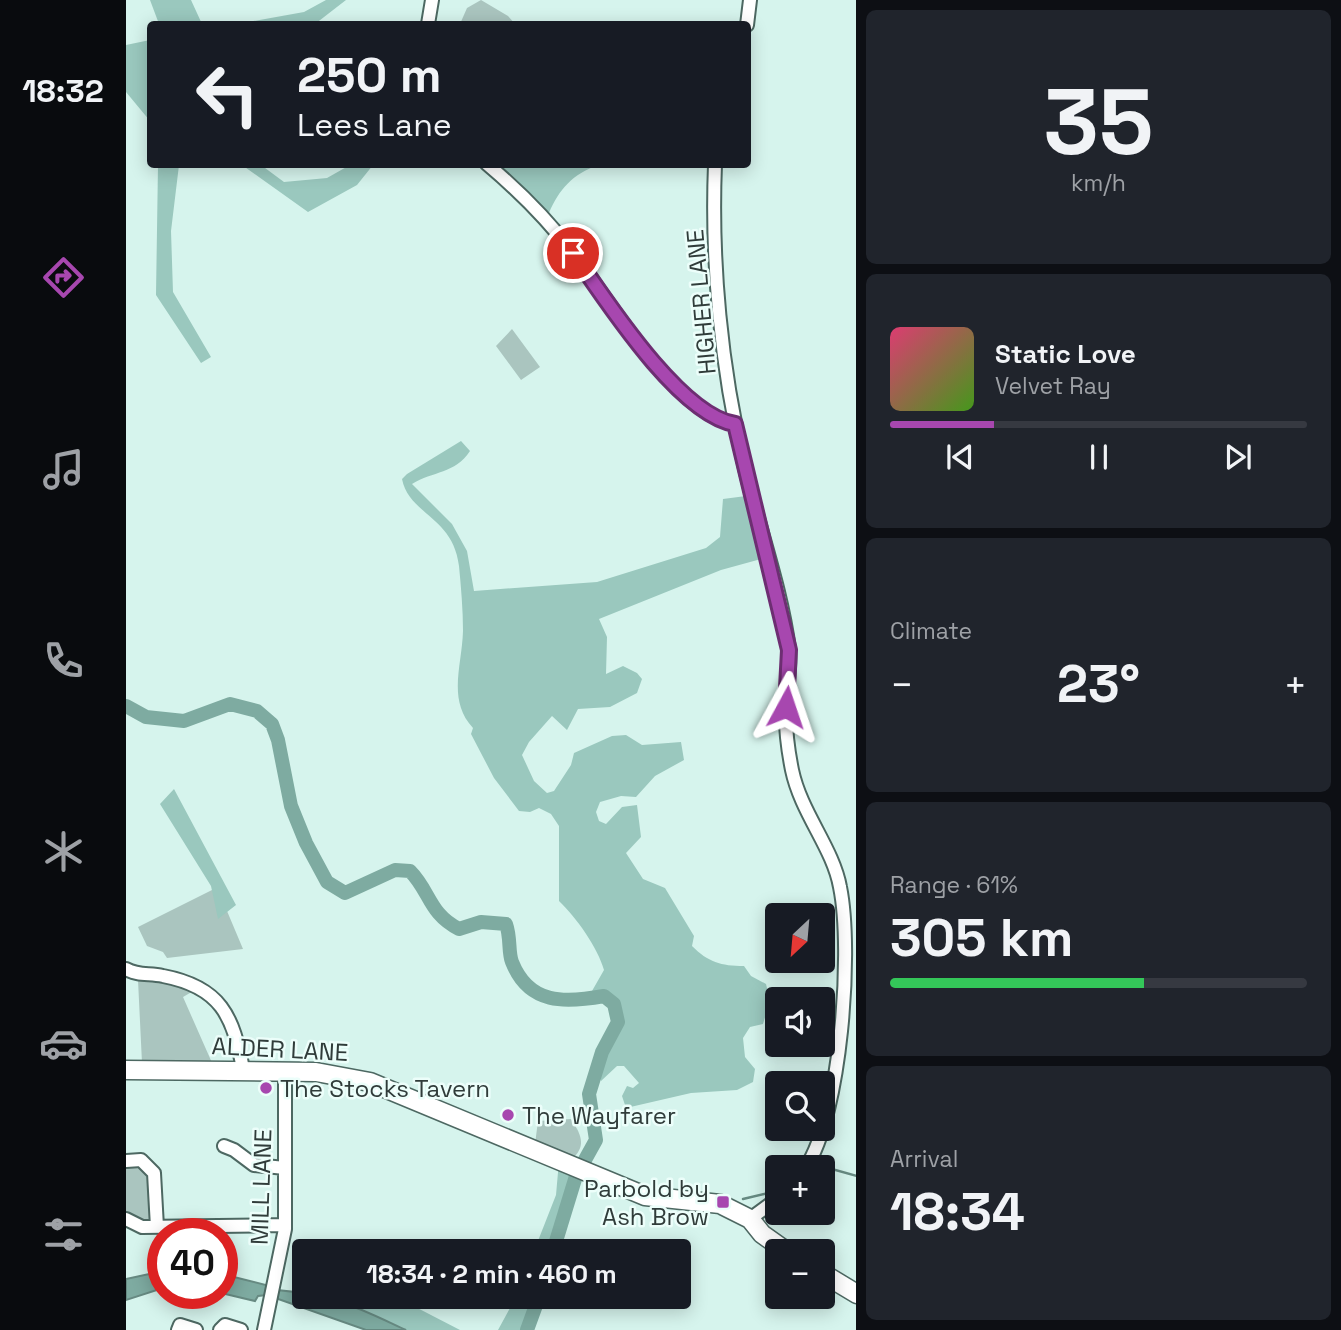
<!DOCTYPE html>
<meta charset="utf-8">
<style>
:root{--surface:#171b24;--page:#20242c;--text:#f1f3f6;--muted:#9ea1a6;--line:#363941;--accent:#a747af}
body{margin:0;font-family:"Space Grotesk",sans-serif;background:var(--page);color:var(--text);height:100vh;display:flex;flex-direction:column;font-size:26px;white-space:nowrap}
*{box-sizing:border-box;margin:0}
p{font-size:23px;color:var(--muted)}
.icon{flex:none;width:38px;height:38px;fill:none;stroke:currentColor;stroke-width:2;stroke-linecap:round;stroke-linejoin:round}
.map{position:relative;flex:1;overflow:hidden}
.drawer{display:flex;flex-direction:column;gap:10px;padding:10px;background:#0d0f14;width:485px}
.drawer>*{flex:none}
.guide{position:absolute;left:21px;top:21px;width:604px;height:147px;border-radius:7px;box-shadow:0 4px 18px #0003;background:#171b24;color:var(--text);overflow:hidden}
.needle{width:46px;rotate:206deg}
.buttons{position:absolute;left:639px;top:903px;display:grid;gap:14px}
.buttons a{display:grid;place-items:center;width:70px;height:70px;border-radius:7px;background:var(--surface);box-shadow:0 4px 18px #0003;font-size:35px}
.speed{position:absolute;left:21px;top:1218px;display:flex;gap:14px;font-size:35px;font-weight:700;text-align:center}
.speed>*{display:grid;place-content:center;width:91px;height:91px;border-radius:50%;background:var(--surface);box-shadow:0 4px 18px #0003;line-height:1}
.speed .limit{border:10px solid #d22;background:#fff;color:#111}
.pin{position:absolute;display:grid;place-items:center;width:60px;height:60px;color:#fff;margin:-30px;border:4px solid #fff;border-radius:50%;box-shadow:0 2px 7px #0007}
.me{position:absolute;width:77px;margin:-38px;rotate:5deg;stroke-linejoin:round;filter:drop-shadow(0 0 5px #0008)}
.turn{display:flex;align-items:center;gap:24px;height:147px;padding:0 35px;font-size:32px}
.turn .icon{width:91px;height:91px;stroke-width:2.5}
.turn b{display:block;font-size:49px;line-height:60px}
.big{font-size:52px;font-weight:600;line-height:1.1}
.drawer .widget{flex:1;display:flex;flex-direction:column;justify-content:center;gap:10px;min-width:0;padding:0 24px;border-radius:10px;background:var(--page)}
.drawer .dial{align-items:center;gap:0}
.dial b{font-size:91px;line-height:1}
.song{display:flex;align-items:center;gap:21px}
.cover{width:84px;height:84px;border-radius:10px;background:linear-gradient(135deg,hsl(340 70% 55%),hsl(100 70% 35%))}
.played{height:7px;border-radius:4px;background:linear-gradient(90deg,var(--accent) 25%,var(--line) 25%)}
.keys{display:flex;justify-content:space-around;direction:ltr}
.heat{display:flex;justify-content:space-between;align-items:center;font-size:38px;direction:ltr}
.charge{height:10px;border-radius:5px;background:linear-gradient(90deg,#34c759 61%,var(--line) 0)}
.trip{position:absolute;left:166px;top:1239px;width:399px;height:70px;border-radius:7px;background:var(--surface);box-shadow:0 4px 18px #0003;font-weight:600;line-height:70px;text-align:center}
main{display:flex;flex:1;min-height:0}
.dock{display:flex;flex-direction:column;width:126px;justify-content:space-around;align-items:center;background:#090b0e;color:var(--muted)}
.dock .icon{width:49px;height:49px}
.dock .selected{color:var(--accent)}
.dock b{font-size:32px;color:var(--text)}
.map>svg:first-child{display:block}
</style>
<main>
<nav class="dock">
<b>18:32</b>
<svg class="icon selected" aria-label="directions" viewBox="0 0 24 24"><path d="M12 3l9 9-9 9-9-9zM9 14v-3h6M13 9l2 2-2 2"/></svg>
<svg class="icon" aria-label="music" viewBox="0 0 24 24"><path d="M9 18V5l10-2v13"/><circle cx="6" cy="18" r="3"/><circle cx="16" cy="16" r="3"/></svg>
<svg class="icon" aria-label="phone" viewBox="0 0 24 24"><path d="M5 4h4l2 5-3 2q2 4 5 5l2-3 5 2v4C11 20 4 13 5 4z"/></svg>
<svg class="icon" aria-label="climate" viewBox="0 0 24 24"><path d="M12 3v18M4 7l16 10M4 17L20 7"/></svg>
<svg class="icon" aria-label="car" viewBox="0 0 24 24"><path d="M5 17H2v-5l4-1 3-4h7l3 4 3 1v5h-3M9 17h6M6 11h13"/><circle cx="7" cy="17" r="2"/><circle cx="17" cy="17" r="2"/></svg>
<svg class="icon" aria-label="filters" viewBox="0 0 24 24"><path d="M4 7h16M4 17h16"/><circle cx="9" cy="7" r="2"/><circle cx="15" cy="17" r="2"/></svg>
</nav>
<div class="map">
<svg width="731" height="1330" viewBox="0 0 731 1330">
<rect width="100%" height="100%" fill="#d6f4ed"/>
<path fill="#aac5bf" d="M355,0L382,16L389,24H334L341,8Z
M386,329L414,367L395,380L370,346Z
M88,889L93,892L117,949L41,958L37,952L21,946L12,927Z
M15,977H27L69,990L57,997L87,1065L16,1063L12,980Z
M445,1119C455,1134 461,1146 446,1159L409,1144L412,1121Z
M0,1167H15L23,1172L25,1220L13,1222L0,1213Z"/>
<path fill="#9ac8be" d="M24,0H65L76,24H33Z
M200,0H220L189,24H111L178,12Z
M24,40V121L0,92V45Z
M32,165H53L45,231L47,292L85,357L75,363L30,295Z
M116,165H135L158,182L201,178L224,165H247L231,185L182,212Z
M368,165H472C447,174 433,189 423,213Z
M335,441L344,451C329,474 307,471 286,484L326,524L341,551L348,591L471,582L580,548L594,537L597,499L620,496L635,559L595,570L473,619L481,637L480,674L497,666L511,673L516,679L511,693L484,707L452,709L441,730L426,716L403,742L396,755L408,781L421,793L428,791L445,765L448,753L486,736L500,735L516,745L555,742L558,760L529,776L510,797L495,796L474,802L470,812L473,821L480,824L496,807L511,805L515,837L500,853L517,879L539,888L568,936L566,946C582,962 595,966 618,966L625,976L640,984L644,1001L637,1024L624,1027L617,1038L619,1057L629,1069L627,1082L611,1090L565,1093L500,1108L496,1096L501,1086L507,1088L513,1083L498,1066H491L475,1081L473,1074L495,1025L491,1006L486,999L466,991L478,970C472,948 450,917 433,901V826L425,814L413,808L404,812L393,811L368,778L345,734L347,728C321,700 336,666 337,631C337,610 335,587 333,566C327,516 283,515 276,479L281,474Z
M48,789L110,905L92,919L85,886L34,804Z
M433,1161L450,1176L427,1251H408L430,1195Z
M235,1297L274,1299L334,1330H280L210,1301Z
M390,1297H413L401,1330H372Z"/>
<path fill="#7eaba1" stroke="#678a82" stroke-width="2" d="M37,1271V1288L0,1300V1279Z
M96,1274L140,1285L142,1289L178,1293V1297C215,1297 247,1315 280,1330H240L141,1295L132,1296L129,1301L95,1293Z"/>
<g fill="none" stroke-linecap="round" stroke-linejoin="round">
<path stroke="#678a82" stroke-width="2.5" d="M688,1164L731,1176
M617,1199L651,1191"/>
<path stroke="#7eaba1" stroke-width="14" d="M0,706L20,717L58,721L104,704L131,711L146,724L152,740L165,806L180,843L201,882L219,893L269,870L284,871C304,891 303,914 333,929L355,922L380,924C385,938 382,952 386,962C403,1005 439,1003 478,996L488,1004L492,1022L476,1052L463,1094L470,1140L450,1176L427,1251
M401,1330L413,1297"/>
<defs>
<path id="minor" d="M302,24L306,0
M621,25L624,0
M361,164C393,191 422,220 447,253C482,299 550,415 609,424
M589,164C585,263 595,368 618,464C632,526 655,587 663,649C665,668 660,688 660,707C659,728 662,750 666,770C675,813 707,848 714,887C727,951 715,1114 680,1167
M0,969C12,976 23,973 37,976C95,987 107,1016 117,1069
M98,1146L108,1150L128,1165L159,1168
M0,1161L15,1160L28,1173L31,1227
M0,1219L16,1227L159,1225
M624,1219L651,1199
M52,1330L54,1325L70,1330
M94,1330L99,1325L115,1330
M138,1330L159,1229V1070"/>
<path id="highway" d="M0,1070L190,1072L244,1082L519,1196L594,1204L624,1219L636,1234L660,1251
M696,1273L731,1294"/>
</defs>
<use href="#minor" stroke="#4d6862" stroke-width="16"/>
<use href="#highway" stroke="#4d6862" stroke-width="21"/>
<use href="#minor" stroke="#fff" stroke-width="12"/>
<use href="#highway" stroke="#fff" stroke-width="18"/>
</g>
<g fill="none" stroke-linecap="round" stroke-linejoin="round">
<defs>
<path id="route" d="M447,253C479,299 553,415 609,424L663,650L660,707"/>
</defs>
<use href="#route" stroke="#6d2e72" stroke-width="18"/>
<use href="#route" stroke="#a747af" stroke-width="12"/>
</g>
<g fill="#a747af" stroke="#ecfefa" stroke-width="2.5">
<circle cx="140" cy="1088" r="7"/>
<circle cx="382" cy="1115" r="7"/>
<rect x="590" y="1195" width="14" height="14" rx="3.5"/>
</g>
<g text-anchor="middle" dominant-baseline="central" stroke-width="5" stroke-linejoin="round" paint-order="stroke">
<g font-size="24" fill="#303c3a" stroke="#ecfefa">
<text transform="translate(575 302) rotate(-95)">HIGHER LANE</text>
<text transform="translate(154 1049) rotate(3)">ALDER LANE</text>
<text transform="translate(135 1187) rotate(-88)">MILL LANE</text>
</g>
<g font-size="24" fill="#303c3a" stroke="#ecfefa" text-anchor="start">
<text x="154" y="1088">The Stocks Tavern</text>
<text x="396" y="1115">The Wayfarer</text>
<text x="583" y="1188" text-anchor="end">Parbold by<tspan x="583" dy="28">Ash Brow</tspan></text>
</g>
</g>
</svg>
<div class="buttons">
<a><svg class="needle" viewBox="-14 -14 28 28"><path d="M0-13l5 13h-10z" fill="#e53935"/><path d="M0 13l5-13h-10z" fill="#9ea1a6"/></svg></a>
<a><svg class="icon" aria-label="sound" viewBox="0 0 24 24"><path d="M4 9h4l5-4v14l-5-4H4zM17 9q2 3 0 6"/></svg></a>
<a><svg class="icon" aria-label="search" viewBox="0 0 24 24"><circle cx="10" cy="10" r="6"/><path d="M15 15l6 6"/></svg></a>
<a>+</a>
<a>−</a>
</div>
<div class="speed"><div class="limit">40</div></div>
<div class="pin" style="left:447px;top:253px;background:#d93025"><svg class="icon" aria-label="arrive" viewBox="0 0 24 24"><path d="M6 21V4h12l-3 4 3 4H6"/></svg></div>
<svg class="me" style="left:660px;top:707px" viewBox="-20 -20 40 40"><path d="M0-17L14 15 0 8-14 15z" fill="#a747af" stroke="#fff" stroke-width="4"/></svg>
<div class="trip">18:34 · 2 min · 460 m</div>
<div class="guide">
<div class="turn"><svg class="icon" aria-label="left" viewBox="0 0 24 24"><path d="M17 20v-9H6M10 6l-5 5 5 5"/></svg><div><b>250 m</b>Lees Lane</div></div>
</div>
</div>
<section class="drawer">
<div class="widget dial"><b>35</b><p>km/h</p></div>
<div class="widget">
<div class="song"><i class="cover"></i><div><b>Static Love</b><p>Velvet Ray</p></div></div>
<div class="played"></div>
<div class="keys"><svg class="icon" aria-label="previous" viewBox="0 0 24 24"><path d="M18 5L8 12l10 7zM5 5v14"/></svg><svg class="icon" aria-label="pause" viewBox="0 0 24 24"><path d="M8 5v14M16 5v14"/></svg><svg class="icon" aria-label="next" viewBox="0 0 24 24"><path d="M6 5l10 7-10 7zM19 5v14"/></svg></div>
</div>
<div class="widget"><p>Climate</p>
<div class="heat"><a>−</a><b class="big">23°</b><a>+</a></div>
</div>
<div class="widget"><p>Range · 61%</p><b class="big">305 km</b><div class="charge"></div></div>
<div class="widget"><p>Arrival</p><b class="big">18:34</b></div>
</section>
</main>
